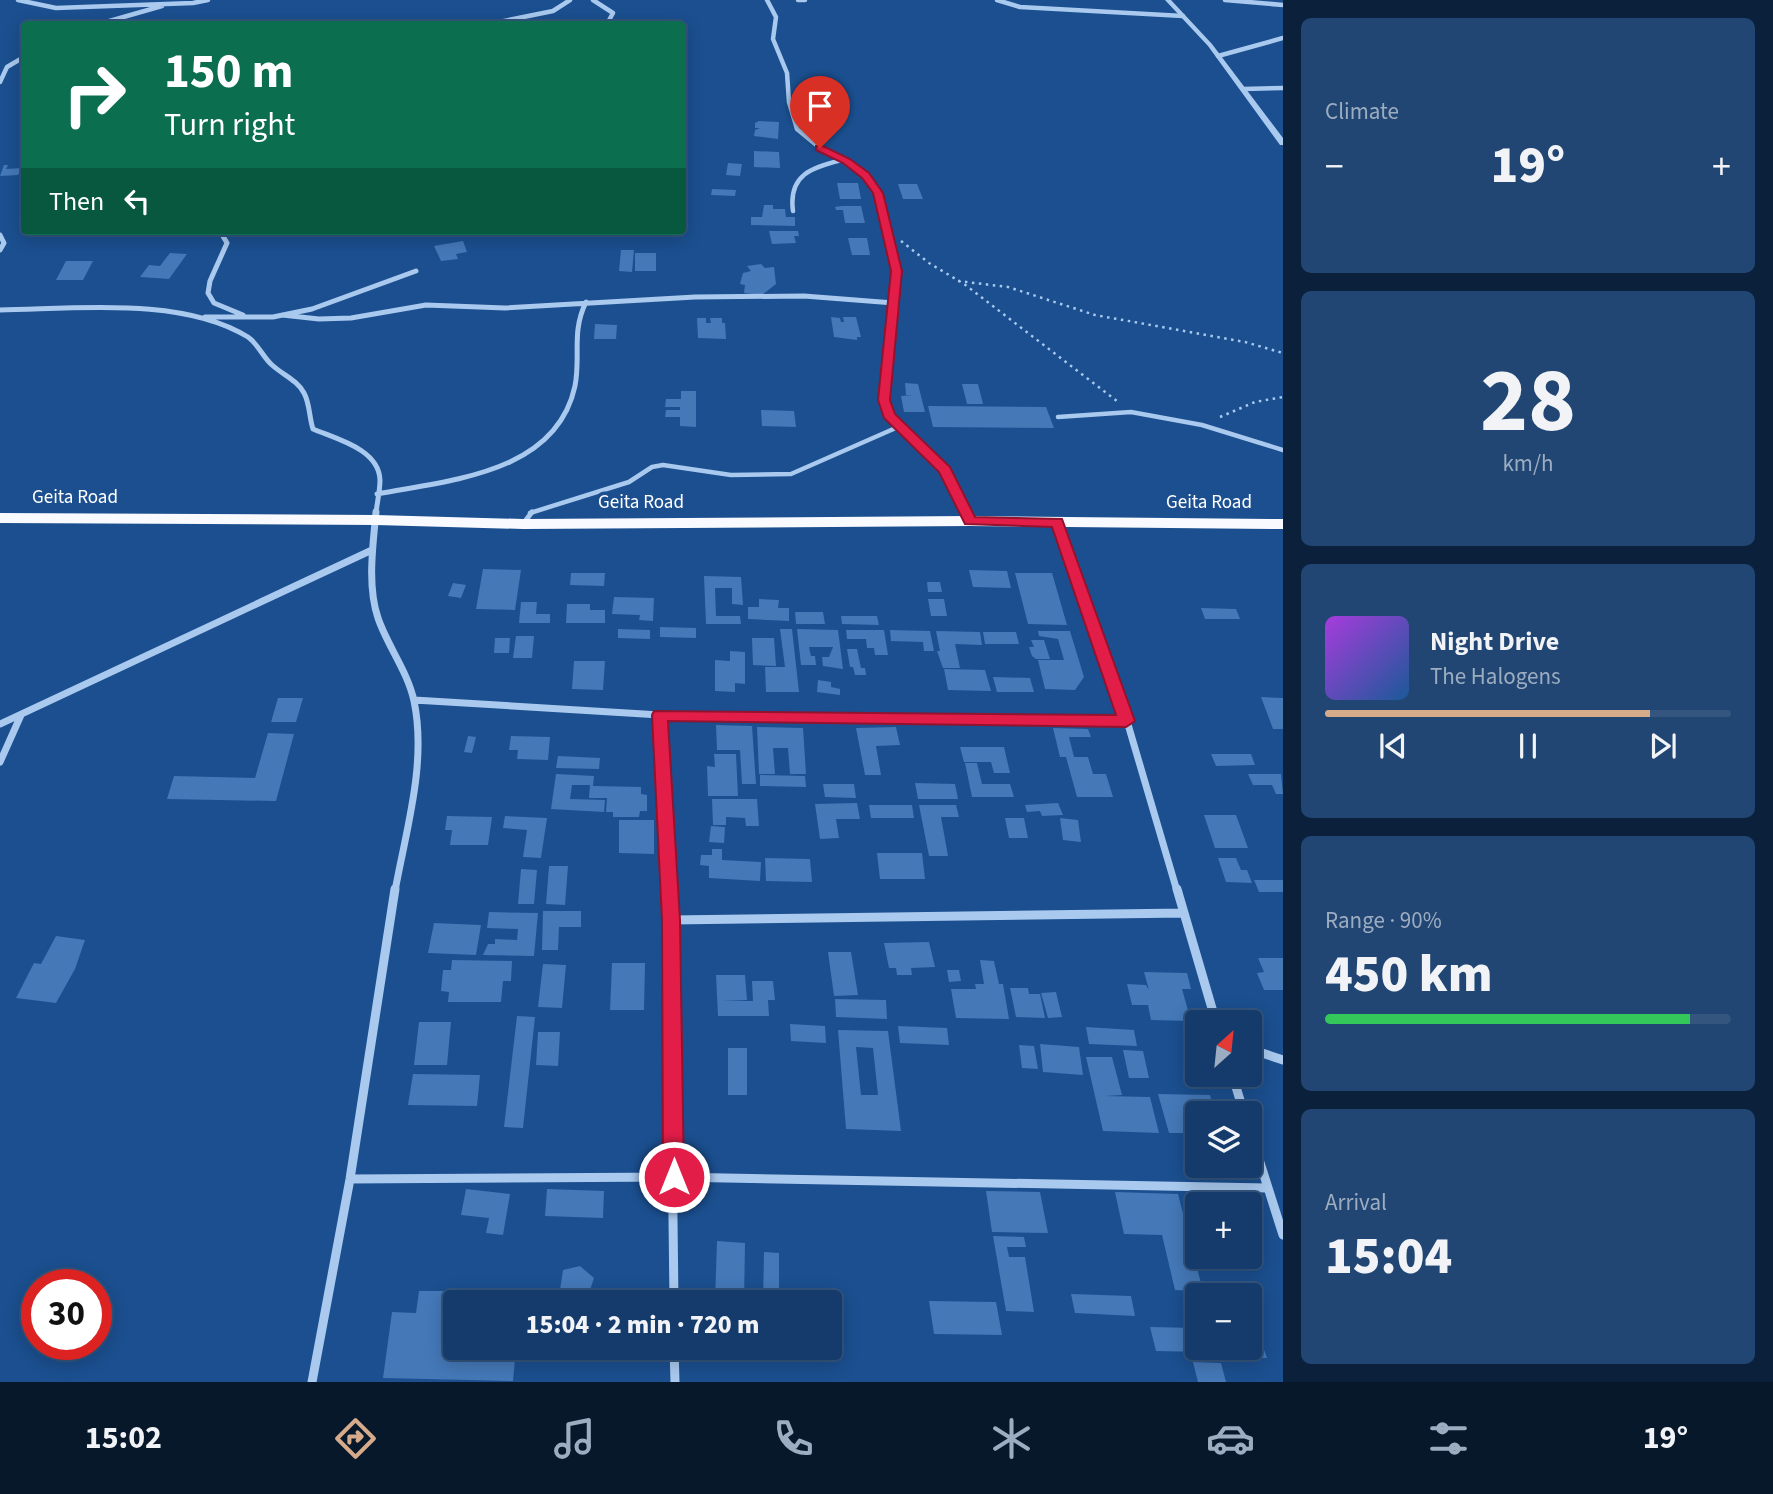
<!DOCTYPE html>
<meta charset="utf-8">
<style>
:root{--surface:#143b6b;--page:#214673;--text:#f1f3f6;--muted:#9dadc1;--line:#33557e;--accent:#d6ab8b}
body{margin:0;font-family:"Source Sans 3",sans-serif;background:var(--page);color:var(--text);height:100vh;display:flex;flex-direction:column;font-size:26px;white-space:nowrap}
*{box-sizing:border-box;margin:0}
p{font-size:23px;color:var(--muted)}
.icon{flex:none;width:38px;height:38px;fill:none;stroke:currentColor;stroke-width:2;stroke-linecap:round;stroke-linejoin:round}
.map{position:relative;flex:1;overflow:hidden}
.panel{display:flex;flex-direction:column;gap:18px;padding:18px;background:#0b203b;width:490px}
.panel>*{flex:none}
.hud{position:absolute;left:21px;top:21px;width:665px;height:214px;border-radius:7px;box-shadow:0 4px 18px #0003,0 0 0 2px var(--line);background:#0b6e4f;color:#fff;overflow:hidden}
.needle{width:46px;rotate:27deg}
.tools{position:absolute;left:1185px;top:1010px;display:grid;gap:14px}
.tools a{display:grid;place-items:center;width:77px;height:77px;border-radius:7px;background:var(--surface);box-shadow:0 4px 18px #0003,0 0 0 2px var(--line);font-size:35px}
.speed{position:absolute;left:21px;top:1269px;display:flex;gap:14px;font-size:35px;font-weight:700;text-align:center}
.speed>*{display:grid;place-content:center;width:91px;height:91px;border-radius:50%;background:var(--surface);box-shadow:0 4px 18px #0003,0 0 0 2px var(--line);line-height:1}
.speed .limit{border:10px solid #d22;background:#fff;color:#111}
.pin{position:absolute;display:grid;place-items:center;width:60px;height:60px;color:#fff;margin:-72px -30px;border-radius:50% 50% 50% 0;rotate:-45deg;box-shadow:0 0 7px #0007}
.pin .icon{rotate:45deg}
.me{position:absolute;width:77px;margin:-38px;rotate:0deg;stroke-linejoin:round;filter:drop-shadow(0 0 5px #0008)}
.turn{display:flex;align-items:center;gap:24px;height:147px;padding:0 28px;font-size:32px}
.turn .icon{width:91px;height:91px;stroke-width:2.5}
.turn b{display:block;font-size:49px;line-height:60px}
.then{display:flex;align-items:center;height:66px;padding:0 28px;background:#0003;gap:14px;font-size:26px}
.big{font-size:52px;font-weight:800;line-height:1.1}
.panel .widget{flex:1;display:flex;flex-direction:column;justify-content:center;gap:10px;min-width:0;padding:0 24px;border-radius:10px;background:var(--page)}
.panel .dial{align-items:center;gap:0}
.dial b{font-size:91px;line-height:1}
.song{display:flex;align-items:center;gap:21px}
.cover{width:84px;height:84px;border-radius:10px;background:linear-gradient(135deg,hsl(280 70% 55%),hsl(210 70% 35%))}
.played{height:7px;border-radius:4px;background:linear-gradient(90deg,var(--accent) 80%,var(--line) 80%)}
.keys{display:flex;justify-content:space-around;direction:ltr}
.heat{display:flex;justify-content:space-between;align-items:center;font-size:38px;direction:ltr}
.charge{height:10px;border-radius:5px;background:linear-gradient(90deg,#34c759 90%,var(--line) 0)}
.trip{position:absolute;left:443px;top:1290px;width:399px;height:70px;border-radius:7px;background:var(--surface);box-shadow:0 4px 18px #0003,0 0 0 2px var(--line);font-weight:800;line-height:70px;text-align:center}
.tabs{display:flex;height:112px;justify-content:space-around;align-items:center;background:#08182b;color:var(--muted)}
.tabs .icon{width:49px;height:49px}
.tabs .active{color:var(--accent)}
.tabs b{font-size:32px;color:var(--text)}
main{display:flex;flex:1;min-height:0}
.map>svg:first-child{display:block}
</style>
<main>
<div class="map">
<svg width="1283" height="1382" viewBox="0 0 1283 1382">
<rect width="100%" height="100%" fill="#1b4f8f"/>
<path fill="#4478b7" fill-rule="evenodd" d="M759,121L779,122L778,139L754,136L755,130L760,128H755V123Z
M754,151L779,152L780,168L754,167Z
M728,163L742,164L740,176L726,175Z
M4,165H8L6,169L22,168L18,175L0,176Z
M837,183H858L861,199H840Z
M898,184H917L923,199H903Z
M712,189L736,190L735,196L711,195Z
M764,205H773V209H785L786,217H795V226L751,225V217H762Z
M842,206H861L865,223H845L843,210H836L835,207Z
M769,231H798L799,236H794L796,243L772,244Z
M848,238H867L870,255H852Z
M463,241L467,252L456,254L458,259L441,261L434,246Z
M621,250H634L632,272L619,271Z
M170,253L187,254L169,279L140,277L149,265L160,266Z
M635,253H656V271H635Z
M66,261H93L83,280H56Z
M761,264L765,268L774,267L776,284L762,295L744,293L745,285L740,284L743,273L751,271L747,266Z
M831,317L840,318L841,322H844L843,317H856L861,337H857V340L834,337Z
M697,318H706V323H711L710,318H722V323H725L726,339L698,338Z
M595,324L617,325L616,339H594Z
M905,383L918,384L925,412H904L901,396L913,395H906Z
M962,384H978L983,404H967Z
M681,391H696V427L680,426V417H665L666,410H680V407H665L666,399H681Z
M928,406L1046,407L1054,428L933,427Z
M761,410L794,411L796,427L762,426Z
M483,569L521,570L515,610L476,609Z
M969,570L1007,571L1011,588L973,587Z
M571,573H605L604,586L570,585Z
M1015,573H1052L1067,625L1028,624Z
M704,576L741,577L743,605L732,604V588H715L716,616H740L741,624H706Z
M927,582H940L942,592H928Z
M453,583L466,585L461,598L448,596Z
M614,597L654,598L653,621L639,620L640,615L612,614Z
M759,599L779,600L778,608H789V621L748,619V607H759Z
M928,599H944L947,616H931Z
M521,602H537L536,614H550V623H519Z
M567,604H590V610H605V623H566Z
M1201,608L1236,609L1240,619H1205Z
M795,612H823L825,624H796Z
M841,616H877L879,625L842,624Z
M660,627L696,628V638L660,637Z
M618,629L650,630V639L618,638Z
M780,629H792L799,692H766L765,667H785Z
M797,629L838,630L843,669L823,666L822,657H829L833,647H809L811,656H815L816,665H801Z
M846,630H884L888,655H875L874,648H867L866,639H847Z
M890,630L930,631L934,651H924L923,642L891,641Z
M936,631L980,632L982,645L955,644L960,668H943L937,651H940Z
M1038,631H1070L1084,677L1075,690L1045,689L1038,660H1064L1058,639L1039,636Z
M983,632H1016L1019,644H985Z
M516,636H534L532,658H513Z
M495,638H510L509,653H494Z
M752,638H774L776,666L753,665Z
M1031,640H1044L1050,659H1036L1032,656L1029,647H1034Z
M847,649H857L861,668H865L866,675H855L853,667H850Z
M730,651L745,652V684L735,683V692L715,691V660L730,661Z
M574,661H605L603,690L572,689Z
M944,669L985,670L991,691L948,690Z
M993,677L1030,678L1034,692H997Z
M818,680L831,682V687L840,689V695L817,692Z
M1261,697L1283,698V729H1273Z
M278,698H303L296,722H271Z
M716,725L752,726L756,784H742L740,750H717Z
M757,727L803,728L806,774H790L788,748H773L775,774H759Z
M896,727L900,745L876,746L881,775H865L856,728Z
M1053,728L1088,729L1091,737H1069L1074,757H1088L1093,774H1106L1113,797H1077L1066,757H1060Z
M268,733L294,734L276,801L167,799L174,776L255,778Z
M468,736L476,737L472,753L464,752Z
M511,736L550,737L548,760L517,759L518,750H509Z
M960,747H1004L1010,773H994L991,762H964Z
M714,754H736L738,796H708L707,766L715,767Z
M1211,754H1251L1255,765L1216,766Z
M558,756L600,758L599,769L556,768Z
M965,763H977L982,784H1010L1014,797H972Z
M556,774L594,776L593,786L641,787V794L647,795V811H640L639,817H613V812H606L607,798H589L590,785H572L570,799L605,800L604,812L551,809Z
M1248,774H1281L1283,794H1276L1272,785H1253Z
M760,775L805,776L806,787L760,786Z
M915,783L955,784L958,799H918Z
M823,784H854L856,798L825,797Z
M712,799H757L759,826H746L745,818L726,817V825H713Z
M857,803L860,819H836L839,838L820,839L815,804Z
M1058,803L1063,815L1042,816L1040,811L1027,812L1025,805Z
M869,805H912L914,818H871Z
M919,805H956L959,817H941L948,856H929Z
M1204,815H1236L1248,848H1215Z
M447,816L492,817L488,845H450L452,830H445Z
M505,816L547,818L541,858L523,857L527,830L503,828Z
M1005,818H1024L1028,838H1009Z
M1060,818L1078,820L1081,842L1063,840Z
M619,820H654V854L619,853Z
M711,826L725,827L724,843L709,842Z
M712,849H722V860L761,862L760,881L709,878V866L700,865L701,855H712Z
M877,853H922L925,879H880Z
M765,858L810,859L812,882L766,881Z
M1218,858H1236L1241,870H1247L1252,883L1226,882Z
M549,866H568L565,905L546,904Z
M521,869L537,870L534,904H518Z
M1254,880H1283V892H1259Z
M543,911H581V927H559L558,950H542Z
M489,912L538,913L534,956L483,955L488,944H495V939L517,940L518,929L487,928Z
M434,923L481,925L476,955L428,953Z
M56,936L85,940L75,969L56,1003L16,998L34,963L41,964Z
M929,942L935,967L911,968L912,975H897L896,968H889L884,943Z
M828,952H851L858,995L834,996Z
M1258,958H1283V990H1264L1257,973L1264,972Z
M452,960L512,961L511,981H503L501,1002H448L449,992L441,991L443,970H451Z
M980,960L994,961L999,984H1003L1009,1019L956,1018L951,989H976L975,984H984Z
M612,963H645L644,1010H610Z
M543,964L566,965L562,1008L538,1007Z
M947,970H959L961,981L949,982Z
M1144,972L1187,973L1191,989H1182L1191,1021L1151,1020L1148,1005H1132L1127,984L1146,985L1149,990Z
M716,975H745L747,1000L722,1001H753L752,981H773L775,1000H768L769,1016H718Z
M1010,988H1028L1029,994H1040L1045,1018L1016,1017Z
M1056,992L1062,1017L1048,1018L1041,993Z
M835,999L886,1000L887,1019L836,1017Z
M517,1016L535,1017L523,1128L504,1127Z
M419,1022H451L447,1065H414Z
M790,1024L825,1026L826,1043L791,1041Z
M898,1026L947,1028L949,1045L900,1043Z
M1086,1027L1134,1030L1137,1046L1089,1044Z
M838,1030L888,1031L901,1131L846,1129ZM856,1047L873,1048L878,1095H861Z
M538,1032H560L558,1066L536,1065Z
M1040,1044L1079,1047L1083,1075L1043,1072Z
M1019,1045L1034,1046L1038,1069L1022,1068Z
M728,1048H747V1095H728Z
M1123,1050L1143,1051L1149,1078H1129Z
M1086,1057H1112L1122,1095L1105,1096L1150,1097L1159,1133L1103,1131Z
M413,1074L480,1075L477,1106L408,1105Z
M1158,1094L1210,1095L1215,1113H1197V1133H1169Z
M466,1189L510,1194L503,1235L486,1233L489,1218L461,1215Z
M547,1189L604,1191L603,1218L545,1216Z
M986,1191L1040,1192L1048,1233L992,1232Z
M1115,1192L1178,1194L1203,1291L1175,1290L1162,1235L1124,1234Z
M993,1236L1024,1237L1026,1247H1007L1009,1257H1025L1034,1312L1006,1311Z
M717,1241L745,1243L744,1302H715Z
M764,1252L779,1253V1302H763Z
M580,1266L594,1278L590,1290L575,1296L560,1290L563,1270Z
M419,1291H446L442,1318H455V1348H516L513,1381L383,1378L392,1312L416,1313Z
M1071,1294L1131,1296L1135,1316L1075,1313Z
M929,1301L996,1302L1002,1335L934,1334Z
M830,1303L842,1304L843,1332L830,1331Z
M1250,1325H1255L1267,1358L1231,1359L1228,1348H1250Z
M1150,1327L1197,1328V1348H1202L1203,1352L1156,1351Z
M1193,1362L1221,1363L1226,1382H1198Z"/>
<g fill="none" stroke-linecap="round" stroke-linejoin="round">
<path stroke="#a9c9ee" stroke-width="2.5" stroke-dasharray="2.5 4.5" stroke-linecap="butt" d="M901,241L929,263L964,284L1117,401
M958,281L1008,287L1095,315L1245,342L1283,353
M1220,417L1255,402L1283,397"/>
<path stroke="#a9c9ee" stroke-width="4.5" d="M1058,417L1131,412L1202,425L1283,450
M530,513L629,482L652,467L663,465L731,475L791,474L898,427"/>
<path stroke="#a9c9ee" stroke-width="5" d="M523,524L532,512"/>
<path stroke="#a9c9ee" stroke-width="4.5" d="M18,0L56,8L193,3L208,0
M593,0L613,13L607,24
M767,0L776,17L773,39L787,73L789,102L797,129L820,148L847,161L865,175L878,193L884,223
M798,0H805
M997,0L1020,7L1183,16
M1225,0L1283,5
M99,24L162,6
M489,24L553,11L570,0
M1218,56L1283,38
M0,82L7,67L24,57
M1243,89L1283,88
M793,211C788,175 812,167 842,160"/>
<path stroke="#a9c9ee" stroke-width="5" d="M884,222L897,282L885,407L898,427L945,470L966,513
M220,231L227,243L210,281L208,293L214,303L243,315
M0,235L4,243L0,250
M0,310C74,309 182,296 248,337C258,344 263,357 272,365C283,375 297,380 304,393C310,404 309,417 313,429C336,439 379,449 380,480C380,491 377,503 376,513
M282,315L319,319L351,318L426,305L505,308L695,297L804,296L894,303
M205,317H273L312,309L416,271
M377,494C449,480 556,474 575,386C581,355 571,333 586,302"/>
<path stroke="#a9c9ee" stroke-width="7" d="M376,512C373,545 367,586 378,618C387,645 408,672 414,701C427,763 406,830 395,891
M965,512L970,521
M1057,522L1127,721L1177,891
M414,700L660,715L1127,721
M660,715L669,891
M0,724L372,550
M0,762L21,715"/>
<path stroke="#a9c9ee" stroke-width="9" d="M669,889L674,1302
M1177,889L1216,1022
M671,920L1184,913
M1250,1049L1283,1060
M1232,1074L1244,1113
M1250,1131L1283,1235
M350,1179L674,1177L1267,1188
M674,1348L675,1382
M312,1382L350,1179L395,889"/>
<path fill="#a9c9ee" fill-rule="evenodd" d="M1165,0H1171L1212,44L1283,138V145H1280L1208,46Z"/>
<path fill="#f8faff" fill-rule="evenodd" d="M0,513L376,515L523,519L970,516L1283,519V529L970,526L523,529L376,525L0,523Z"/>
</g>
<path fill="#e11d48" stroke="#92132f" stroke-width="2" d="M816,146H823L850,159L869,173L883,193L902,271L890,400L895,414L950,467L975,517L1062,519L1135,721L1126,727L668,721L680,920L684,1177L681,1184L674,1187L666,1184L663,1177L662,920L652,715L654,711L1116,715L1052,527L965,524L939,472L884,418L878,400L891,271L873,193L862,178L843,163L816,150Z"/>
<g text-anchor="middle" dominant-baseline="central" stroke-width="7" stroke-linejoin="round" paint-order="stroke">
<g font-size="19" fill="#fff" stroke="#1b4f8f">
<text x="75" y="497">Geita Road</text>
<text x="641" y="502">Geita Road</text>
<text x="1209" y="502">Geita Road</text>
</g>
</g>
</svg>
<div class="tools">
<a><svg class="needle" viewBox="-14 -14 28 28"><path d="M0-13l5 13h-10z" fill="#e53935"/><path d="M0 13l5-13h-10z" fill="#9dadc1"/></svg></a>
<a><svg class="icon" aria-label="layers" viewBox="0 0 24 24"><path d="M12 4l9 5-9 5-9-5zM3 14l9 5 9-5"/></svg></a>
<a>+</a>
<a>−</a>
</div>
<div class="speed"><div class="limit">30</div></div>
<div class="pin" style="left:820px;top:148px;background:#d93025"><svg class="icon" aria-label="arrive" viewBox="0 0 24 24"><path d="M6 21V4h12l-3 4 3 4H6"/></svg></div>
<svg class="me" style="left:674px;top:1177px" viewBox="-20 -20 40 40"><circle r="17" fill="#e11d48" stroke="#fff" stroke-width="3"/><path d="M0-11L8 9 0 5-8 9z" fill="#fff"/></svg>
<div class="trip">15:04 · 2 min · 720 m</div>
<div class="hud">
<div class="turn"><svg class="icon" aria-label="right" viewBox="0 0 24 24"><path d="M7 20v-9h11M14 6l5 5-5 5"/></svg><div><b>150 m</b>Turn right</div></div>
<div class="then">Then<svg class="icon" aria-label="left" viewBox="0 0 24 24"><path d="M17 20v-9H6M10 6l-5 5 5 5"/></svg></div>
</div>
</div>
<section class="panel">
<div class="widget"><p>Climate</p>
<div class="heat"><a>−</a><b class="big">19°</b><a>+</a></div>
</div>
<div class="widget dial"><b>28</b><p>km/h</p></div>
<div class="widget">
<div class="song"><i class="cover"></i><div><b>Night Drive</b><p>The Halogens</p></div></div>
<div class="played"></div>
<div class="keys"><svg class="icon" aria-label="previous" viewBox="0 0 24 24"><path d="M18 5L8 12l10 7zM5 5v14"/></svg><svg class="icon" aria-label="pause" viewBox="0 0 24 24"><path d="M8 5v14M16 5v14"/></svg><svg class="icon" aria-label="next" viewBox="0 0 24 24"><path d="M6 5l10 7-10 7zM19 5v14"/></svg></div>
</div>
<div class="widget"><p>Range · 90%</p><b class="big">450 km</b><div class="charge"></div></div>
<div class="widget"><p>Arrival</p><b class="big">15:04</b></div>
</section>
</main>
<nav class="tabs">
<b>15:02</b>
<svg class="icon active" aria-label="directions" viewBox="0 0 24 24"><path d="M12 3l9 9-9 9-9-9zM9 14v-3h6M13 9l2 2-2 2"/></svg>
<svg class="icon" aria-label="music" viewBox="0 0 24 24"><path d="M9 18V5l10-2v13"/><circle cx="6" cy="18" r="3"/><circle cx="16" cy="16" r="3"/></svg>
<svg class="icon" aria-label="phone" viewBox="0 0 24 24"><path d="M5 4h4l2 5-3 2q2 4 5 5l2-3 5 2v4C11 20 4 13 5 4z"/></svg>
<svg class="icon" aria-label="climate" viewBox="0 0 24 24"><path d="M12 3v18M4 7l16 10M4 17L20 7"/></svg>
<svg class="icon" aria-label="car" viewBox="0 0 24 24"><path d="M5 17H2v-5l4-1 3-4h7l3 4 3 1v5h-3M9 17h6M6 11h13"/><circle cx="7" cy="17" r="2"/><circle cx="17" cy="17" r="2"/></svg>
<svg class="icon" aria-label="filters" viewBox="0 0 24 24"><path d="M4 7h16M4 17h16"/><circle cx="9" cy="7" r="2"/><circle cx="15" cy="17" r="2"/></svg>
<b>19°</b>
</nav>
